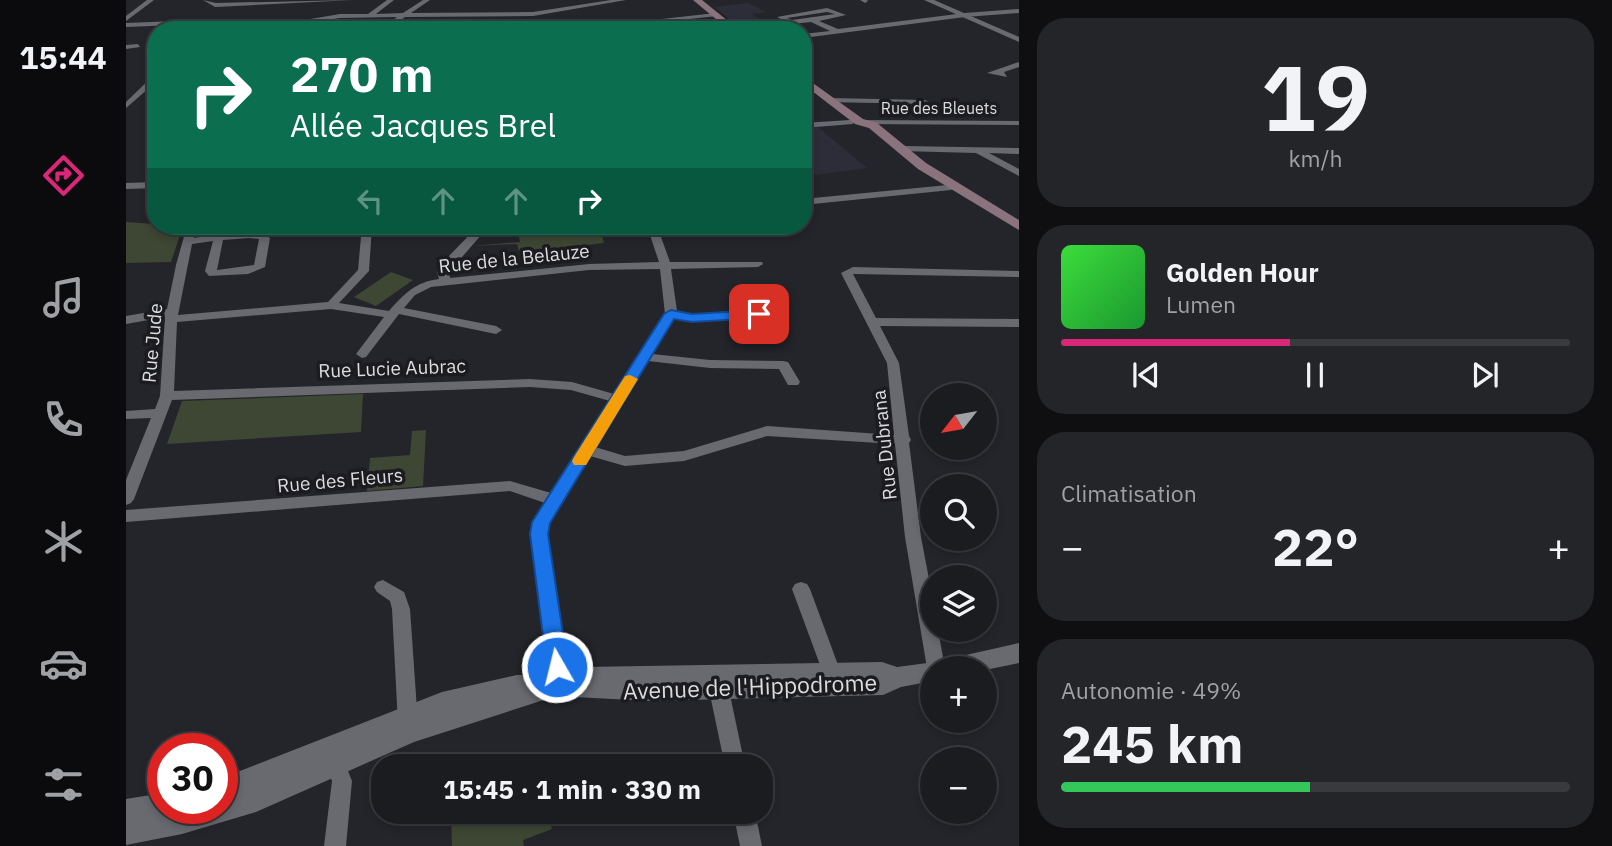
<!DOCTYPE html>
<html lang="fr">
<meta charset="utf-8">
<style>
:root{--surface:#1b1c20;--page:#242529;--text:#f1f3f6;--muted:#a0a1a5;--line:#393a3e;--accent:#db2777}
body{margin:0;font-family:"IBM Plex Sans",sans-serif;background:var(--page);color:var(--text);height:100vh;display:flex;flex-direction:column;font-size:26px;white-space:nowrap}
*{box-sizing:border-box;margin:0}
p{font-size:23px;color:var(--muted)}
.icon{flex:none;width:38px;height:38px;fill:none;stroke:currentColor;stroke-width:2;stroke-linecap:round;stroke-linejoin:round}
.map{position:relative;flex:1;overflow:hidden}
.details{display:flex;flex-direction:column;gap:18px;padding:18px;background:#0f0f12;width:593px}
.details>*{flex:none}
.banner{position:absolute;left:21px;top:21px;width:665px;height:214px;border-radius:28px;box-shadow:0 4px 10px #0003,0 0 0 2px var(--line);background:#0b6e4f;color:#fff;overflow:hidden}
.needle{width:46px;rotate:239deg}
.buttons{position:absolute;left:794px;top:383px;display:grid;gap:14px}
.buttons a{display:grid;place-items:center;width:77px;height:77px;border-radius:50%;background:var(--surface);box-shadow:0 4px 10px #0003,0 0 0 2px var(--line);font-size:35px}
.speed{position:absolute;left:21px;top:733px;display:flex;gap:14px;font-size:35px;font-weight:700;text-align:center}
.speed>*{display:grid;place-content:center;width:91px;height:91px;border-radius:50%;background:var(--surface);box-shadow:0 4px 10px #0003,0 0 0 2px var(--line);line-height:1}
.speed .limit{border:10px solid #d22;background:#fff;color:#111}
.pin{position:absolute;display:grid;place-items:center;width:60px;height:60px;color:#fff;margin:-30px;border-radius:14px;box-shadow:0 4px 10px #0006}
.me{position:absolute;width:77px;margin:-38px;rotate:352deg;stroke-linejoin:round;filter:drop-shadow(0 0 5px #0008)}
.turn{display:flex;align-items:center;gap:24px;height:147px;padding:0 28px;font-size:32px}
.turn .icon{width:91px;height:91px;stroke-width:2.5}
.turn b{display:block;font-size:49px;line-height:60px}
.lanes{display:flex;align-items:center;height:66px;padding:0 28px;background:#0003;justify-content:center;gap:35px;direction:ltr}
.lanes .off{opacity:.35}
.big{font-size:52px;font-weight:700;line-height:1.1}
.details .widget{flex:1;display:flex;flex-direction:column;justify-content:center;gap:10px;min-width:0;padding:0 24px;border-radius:28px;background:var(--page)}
.details .dial{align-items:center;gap:0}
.dial b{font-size:91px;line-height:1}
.song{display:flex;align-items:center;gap:21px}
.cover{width:84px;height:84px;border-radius:10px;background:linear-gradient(135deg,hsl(120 70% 55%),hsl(130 70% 35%))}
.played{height:7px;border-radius:4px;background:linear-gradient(90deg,var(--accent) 45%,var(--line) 45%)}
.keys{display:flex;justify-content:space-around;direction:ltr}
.heat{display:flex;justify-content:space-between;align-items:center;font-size:38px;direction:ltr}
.charge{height:10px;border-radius:5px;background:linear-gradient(90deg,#34c759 49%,var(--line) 0)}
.trip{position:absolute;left:245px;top:754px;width:402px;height:70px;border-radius:28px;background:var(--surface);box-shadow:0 4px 10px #0003,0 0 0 2px var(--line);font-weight:700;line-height:70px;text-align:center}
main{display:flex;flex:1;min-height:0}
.menu{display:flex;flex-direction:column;width:126px;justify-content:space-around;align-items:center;background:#0b0b0d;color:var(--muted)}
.menu .icon{width:49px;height:49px}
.menu .on{color:var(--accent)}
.menu b{font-size:32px;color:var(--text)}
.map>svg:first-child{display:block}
</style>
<main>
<nav class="menu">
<b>15:44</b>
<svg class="icon on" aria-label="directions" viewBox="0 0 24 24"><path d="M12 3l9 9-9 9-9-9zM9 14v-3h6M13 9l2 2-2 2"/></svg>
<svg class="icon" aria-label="music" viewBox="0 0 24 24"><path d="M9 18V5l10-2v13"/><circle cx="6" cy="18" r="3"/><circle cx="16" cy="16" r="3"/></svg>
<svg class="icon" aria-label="phone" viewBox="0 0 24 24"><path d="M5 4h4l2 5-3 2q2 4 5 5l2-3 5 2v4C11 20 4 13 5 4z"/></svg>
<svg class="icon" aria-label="climate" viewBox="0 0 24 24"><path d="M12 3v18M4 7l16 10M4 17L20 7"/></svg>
<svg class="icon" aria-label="car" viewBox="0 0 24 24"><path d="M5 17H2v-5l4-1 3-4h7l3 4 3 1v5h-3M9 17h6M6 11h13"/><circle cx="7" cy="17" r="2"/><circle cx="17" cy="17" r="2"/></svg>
<svg class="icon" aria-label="filters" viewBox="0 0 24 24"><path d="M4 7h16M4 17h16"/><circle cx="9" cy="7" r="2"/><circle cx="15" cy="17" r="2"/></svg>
</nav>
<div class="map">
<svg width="893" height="846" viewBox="0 0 893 846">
<rect width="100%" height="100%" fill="#24252a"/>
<path fill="#2c2d38" d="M622,3L641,12L626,14L648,30H618L588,7Z
M692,127L741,168L690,175L683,168H677V128Z"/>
<path fill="#3e4733" d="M276,21H352L359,29L265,28Z
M0,222L57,226L45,262L0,263Z
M411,226H415L417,235L475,231L478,243L432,248L436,263H432L426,248L393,251L391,244L345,246L394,242L393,237L413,235Z
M265,272L287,280L250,306L228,297Z
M237,394L235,432L41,444L56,401Z
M300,430L297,486L241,491L244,458L284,455L286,431Z
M372,812L376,821L400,812H420L426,829L397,840L398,846H326L325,813Z"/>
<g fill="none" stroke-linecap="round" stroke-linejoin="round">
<path fill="#696a70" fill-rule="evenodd" d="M21,0H28L0,21V16Z
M77,0L90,3L227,0L89,7Z
M261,0H268L250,14L277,13L297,0H304L285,13L407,12L485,0H500L407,16L279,17L261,30H253L271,17L214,18L136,30H119L214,14H242Z
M734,0H741L742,1L739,3Z
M701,8L720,15L693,21L712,29L839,13L893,9V13L839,17L677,38V34L704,31L685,22L665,24L651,17ZM701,12L709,14L666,20L661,18Z
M590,13L592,16L475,28L472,26Z
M100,19L109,22L117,30H110L100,23L0,27V23Z
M12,44L14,47L0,49V45Z
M893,62V67L878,72L881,77L861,73Z
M27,76H30V82L0,108V102Z
M704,98L799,100L803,102L799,104L701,102L700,100Z
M724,120L728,122L727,124L677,128V123Z
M730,120L893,121V125L733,124L729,122Z
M778,146L893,148V154L863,153L893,169V176L850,153L775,151V147Z
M30,182V188L0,189V183Z
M822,185L827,188L825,190L677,205V199Z
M61,226H71L68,238L85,235V226H95V234L124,231L137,226H150L137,234L144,238L139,267L122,274L83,276L79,271L87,241L66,244L52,315L202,302L232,270L236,226H246L243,271L213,303L263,311C278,294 289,282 313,279L311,272L322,257L352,226H363L323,272L324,278L463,264L533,262L521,226H531L544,262H636L637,264L632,267L545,269L551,311L566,314L625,311L621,306L627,302L631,304L639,314L633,318L566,322L548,318L526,354L584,360L657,361L662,362L674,382L672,385H662L653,369L584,368L522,361L469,447L499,456L558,451L641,426L768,435L761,363L715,273L727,267L893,271V277L727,274L750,318L893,319V327L754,326L773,363L783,436L785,440L783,443L795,537L807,600V630H812L819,668H807V675L801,668L779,537L769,444L641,436L558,461L499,466L464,456L423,523L421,534L444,685L442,691L435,693L428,691L426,685L405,534L407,522L419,503L384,491L0,522V510L384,481L425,493L484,401L445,390L404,387L46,400L8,499L5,503L0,505V480L25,418L0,419V411L29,409L34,396L39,317L0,324V316L41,309L50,265ZM123,238L133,239L128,265L91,270L97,240ZM534,269L539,314L488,394L446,382L404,379L48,391L51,322L205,309L258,317L230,354L236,358L240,357L273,314L370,334L376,330L370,326L278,308L289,295L305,287L463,270Z
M257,580L278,592L284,609L292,724L289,730L282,733L275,730L272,724L266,609L264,601L251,592L248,587L251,582Z
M675,582L681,584L684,589L715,673L713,679L706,681L699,679L697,673L666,589L669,584Z
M593,681L600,684L603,690L619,766H599L583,690L586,684Z
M207,748L214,751L226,781L220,846H198L206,781L197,758L200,751Z
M607,812H629L636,846H614Z"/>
<path fill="#696a70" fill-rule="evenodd" d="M798,0H808L893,37V42Z
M893,643V663L859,670L807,668V681L775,687L757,695L524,701L430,696L288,742L130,812L56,834L0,845V799L37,793V808H96V778L316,692L391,675H430L458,667L756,662L771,667L809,662Z"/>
<path fill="#8b737e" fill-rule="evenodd" d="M567,0H576L613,30H603Z
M677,76L737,119L751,123L800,163L893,220V230L792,169L743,128L729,124L677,84Z"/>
</g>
<path fill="#1a73e8" stroke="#114b97" stroke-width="2" d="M545,310L566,314L633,310L639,314L633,318L566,322L548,319L424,523L422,534L442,667L439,674L431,676L424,674L421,667L404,534L406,522L538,314Z"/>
<path fill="#f59e0b" d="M504,375L512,379L460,465H448L446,461L448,457L499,376Z"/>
<g text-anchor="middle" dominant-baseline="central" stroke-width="7" stroke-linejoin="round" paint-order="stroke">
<g font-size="16" fill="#dbdcdf" stroke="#1b1b20">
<text x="813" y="108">Rue des Bleuets</text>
</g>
<g font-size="19" fill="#dbdcdf" stroke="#1b1b20">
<text transform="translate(388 258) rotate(-6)">Rue de la Belauze</text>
<text transform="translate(26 343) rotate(-85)">Rue Jude</text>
<text transform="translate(266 368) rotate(-2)">Rue Lucie Aubrac</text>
<text transform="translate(758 445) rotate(-96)">Rue Dubrana</text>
<text transform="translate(214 480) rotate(-5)">Rue des Fleurs</text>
</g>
<g font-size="23" fill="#dbdcdf" stroke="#1b1b20">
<text transform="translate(624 686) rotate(-2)">Avenue de l'Hippodrome</text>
</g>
</g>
</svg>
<div class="buttons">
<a><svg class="needle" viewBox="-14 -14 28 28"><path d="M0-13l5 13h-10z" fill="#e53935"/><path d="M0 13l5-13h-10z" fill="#a0a1a5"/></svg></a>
<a><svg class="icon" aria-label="search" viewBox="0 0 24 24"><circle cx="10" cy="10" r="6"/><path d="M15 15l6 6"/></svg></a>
<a><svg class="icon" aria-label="layers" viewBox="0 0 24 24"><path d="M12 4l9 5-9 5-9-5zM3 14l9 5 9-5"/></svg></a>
<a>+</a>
<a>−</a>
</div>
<div class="speed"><div class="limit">30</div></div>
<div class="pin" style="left:633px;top:314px;background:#d93025"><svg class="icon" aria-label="arrive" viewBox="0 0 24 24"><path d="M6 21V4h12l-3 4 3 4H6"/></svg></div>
<svg class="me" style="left:431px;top:667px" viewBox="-20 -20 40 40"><circle r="17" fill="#1a73e8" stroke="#fff" stroke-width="3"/><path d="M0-11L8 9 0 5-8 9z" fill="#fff"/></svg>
<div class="trip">15:45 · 1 min · 330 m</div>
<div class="banner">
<div class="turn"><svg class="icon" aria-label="right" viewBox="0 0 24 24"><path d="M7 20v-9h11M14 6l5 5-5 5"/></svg><div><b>270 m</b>Allée Jacques Brel</div></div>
<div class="lanes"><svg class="icon off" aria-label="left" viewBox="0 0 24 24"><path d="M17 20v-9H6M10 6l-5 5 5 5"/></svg><svg class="icon off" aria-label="ahead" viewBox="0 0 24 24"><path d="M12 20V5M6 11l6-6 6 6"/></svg><svg class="icon off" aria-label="ahead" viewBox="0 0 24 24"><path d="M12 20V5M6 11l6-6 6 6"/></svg><svg class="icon" aria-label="right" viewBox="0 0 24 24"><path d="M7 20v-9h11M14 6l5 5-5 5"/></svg></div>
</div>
</div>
<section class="details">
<div class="widget dial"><b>19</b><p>km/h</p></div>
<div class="widget">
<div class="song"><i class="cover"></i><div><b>Golden Hour</b><p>Lumen</p></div></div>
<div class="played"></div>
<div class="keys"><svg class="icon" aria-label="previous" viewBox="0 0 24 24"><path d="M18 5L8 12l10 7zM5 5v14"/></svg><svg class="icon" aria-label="pause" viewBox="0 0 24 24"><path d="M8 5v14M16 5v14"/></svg><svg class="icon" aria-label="next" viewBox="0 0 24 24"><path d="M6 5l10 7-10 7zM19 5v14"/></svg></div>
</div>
<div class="widget"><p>Climatisation</p>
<div class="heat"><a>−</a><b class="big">22°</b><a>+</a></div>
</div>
<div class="widget"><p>Autonomie · 49%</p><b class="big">245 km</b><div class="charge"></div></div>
</section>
</main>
